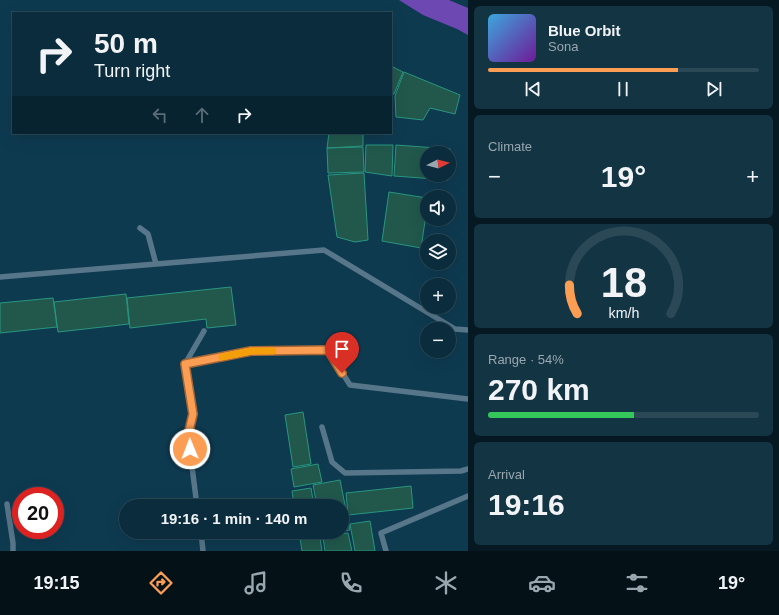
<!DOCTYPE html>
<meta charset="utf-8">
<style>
:root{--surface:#0a2c3c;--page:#133443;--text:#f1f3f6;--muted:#99a7af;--line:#2a4856;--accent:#fc9d54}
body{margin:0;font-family:Arial,sans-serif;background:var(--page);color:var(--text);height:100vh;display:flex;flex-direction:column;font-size:15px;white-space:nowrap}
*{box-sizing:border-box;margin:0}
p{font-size:13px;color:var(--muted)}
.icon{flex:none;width:22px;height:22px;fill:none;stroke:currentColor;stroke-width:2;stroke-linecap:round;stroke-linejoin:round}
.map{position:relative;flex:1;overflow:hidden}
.sheet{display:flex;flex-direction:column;gap:6px;padding:6px;background:#061821;width:311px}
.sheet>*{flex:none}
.hud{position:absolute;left:12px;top:12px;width:380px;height:122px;border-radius:0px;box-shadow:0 4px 16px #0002,0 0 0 1px var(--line);background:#0a2c3c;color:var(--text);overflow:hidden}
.needle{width:26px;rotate:84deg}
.buttons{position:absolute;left:420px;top:146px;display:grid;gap:8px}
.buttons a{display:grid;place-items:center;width:36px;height:36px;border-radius:50%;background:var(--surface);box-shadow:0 4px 16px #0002,0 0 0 1px var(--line);font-size:20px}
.speed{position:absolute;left:12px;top:487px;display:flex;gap:8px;font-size:20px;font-weight:700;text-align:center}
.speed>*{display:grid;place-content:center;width:52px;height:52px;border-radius:50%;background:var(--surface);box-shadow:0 4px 16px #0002,0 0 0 1px var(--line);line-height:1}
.speed .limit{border:6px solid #d22;background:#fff;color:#111}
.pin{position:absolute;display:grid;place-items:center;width:34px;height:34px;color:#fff;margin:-41px -17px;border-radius:50% 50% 50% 0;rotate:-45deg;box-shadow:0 0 4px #0007}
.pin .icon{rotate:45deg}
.me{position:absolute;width:44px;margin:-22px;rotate:359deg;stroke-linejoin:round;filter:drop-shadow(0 0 3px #0008)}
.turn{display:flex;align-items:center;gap:14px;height:84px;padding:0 16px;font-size:18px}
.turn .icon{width:52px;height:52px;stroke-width:2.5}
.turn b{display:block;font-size:28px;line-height:34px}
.lanes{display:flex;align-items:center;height:38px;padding:0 16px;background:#0003;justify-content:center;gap:20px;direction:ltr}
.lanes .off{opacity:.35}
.big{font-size:30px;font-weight:700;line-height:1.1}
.sheet .widget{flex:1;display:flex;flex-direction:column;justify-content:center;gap:6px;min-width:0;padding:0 14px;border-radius:6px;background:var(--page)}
.sheet .dial{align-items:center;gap:0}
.dial svg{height:104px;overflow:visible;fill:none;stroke:var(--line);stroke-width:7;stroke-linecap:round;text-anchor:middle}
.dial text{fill:var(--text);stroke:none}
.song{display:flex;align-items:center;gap:12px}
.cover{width:48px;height:48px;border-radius:6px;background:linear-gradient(135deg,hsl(200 70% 55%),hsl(280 70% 35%))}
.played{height:4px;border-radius:2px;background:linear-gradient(90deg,var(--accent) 70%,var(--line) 70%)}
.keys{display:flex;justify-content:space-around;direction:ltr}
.heat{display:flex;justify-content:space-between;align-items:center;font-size:22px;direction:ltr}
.charge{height:6px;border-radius:3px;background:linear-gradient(90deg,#34c759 54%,var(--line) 0)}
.trip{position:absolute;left:119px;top:499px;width:230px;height:40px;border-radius:20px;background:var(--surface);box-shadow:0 4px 16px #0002,0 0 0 1px var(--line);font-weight:700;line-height:40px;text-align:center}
.dock{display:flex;height:64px;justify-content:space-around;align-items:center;background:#041218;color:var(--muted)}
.dock .icon{width:28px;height:28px}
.dock .on{color:var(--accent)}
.dock b{font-size:18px;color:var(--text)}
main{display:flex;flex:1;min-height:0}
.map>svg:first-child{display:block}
</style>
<main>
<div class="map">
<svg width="468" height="551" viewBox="0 0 468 551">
<rect width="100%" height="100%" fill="#0e3a50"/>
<path fill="#6d48b2" d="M399,0H449L468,8V35L457,29L423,15Z"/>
<path fill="#21584b" stroke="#299680" d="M391,66L403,72L394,94L391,93Z
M404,72L460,95L455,114L430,108L423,120L396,117L395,96Z
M329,133H363V146L327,148Z
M366,145H393L392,176L365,172Z
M396,145L450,149L449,162V153H427V175H448V180L394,176Z
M363,147L364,172L328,173L327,148Z
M364,173L368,240L355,242L337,237L328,175Z
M389,192L427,198V208L421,248L382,241Z
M231,287L236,325L207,328L206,319L130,328L127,298Z
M126,294L129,324L58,332L54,302Z
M53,298L57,327L0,333V303Z
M303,412L311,464L293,467L285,415Z
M318,464L322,482L294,487L291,469Z
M340,480L350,530L342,531V506H317L313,485Z
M411,486L413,508L348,515L346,493Z
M311,488L314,506H294L292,491Z
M370,521L375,551H355L350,524Z
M299,532H319L322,551H302Z
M322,532H338L323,535Z
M348,533L352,551H325L323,537Z"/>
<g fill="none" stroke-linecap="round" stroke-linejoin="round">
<path stroke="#577689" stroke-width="5.5" d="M140,228L148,234L156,264
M0,277L324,250L455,329L468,330
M204,331L185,364L251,351L328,350L350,385L468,399
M185,364L193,414L188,435L197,506
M322,427L332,462L345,473L461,471L468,469
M7,504L13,543V551
M201,532L203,551
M386,551L381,533L468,496"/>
</g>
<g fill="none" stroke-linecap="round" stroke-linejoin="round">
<defs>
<path id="route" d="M190,449L188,435L193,414L185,364L251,351L328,350L342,373"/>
</defs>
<use href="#route" stroke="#a46637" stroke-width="10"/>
<use href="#route" stroke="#fc9d54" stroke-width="7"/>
<path stroke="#f59e0b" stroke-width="7" d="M222,357L251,351H273"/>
</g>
</svg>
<div class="buttons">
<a><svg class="needle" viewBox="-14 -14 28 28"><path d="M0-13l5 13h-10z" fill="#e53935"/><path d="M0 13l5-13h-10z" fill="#99a7af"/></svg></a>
<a><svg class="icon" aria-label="sound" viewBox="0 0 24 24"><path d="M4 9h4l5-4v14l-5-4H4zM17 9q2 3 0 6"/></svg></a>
<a><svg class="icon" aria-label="layers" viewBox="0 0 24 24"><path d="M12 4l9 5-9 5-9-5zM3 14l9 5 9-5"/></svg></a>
<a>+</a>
<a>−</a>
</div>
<div class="speed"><div class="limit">20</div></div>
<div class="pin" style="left:342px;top:373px;background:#d93025"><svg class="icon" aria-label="arrive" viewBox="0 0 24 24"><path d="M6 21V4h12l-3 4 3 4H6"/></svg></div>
<svg class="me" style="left:190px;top:449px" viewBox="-20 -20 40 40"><circle r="17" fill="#fc9d54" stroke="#fff" stroke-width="3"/><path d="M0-11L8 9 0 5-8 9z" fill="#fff"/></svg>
<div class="trip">19:16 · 1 min · 140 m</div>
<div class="hud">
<div class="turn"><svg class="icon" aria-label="right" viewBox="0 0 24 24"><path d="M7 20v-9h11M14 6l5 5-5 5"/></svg><div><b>50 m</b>Turn right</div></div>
<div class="lanes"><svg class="icon off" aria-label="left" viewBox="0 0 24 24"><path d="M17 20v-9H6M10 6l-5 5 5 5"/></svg><svg class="icon off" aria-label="ahead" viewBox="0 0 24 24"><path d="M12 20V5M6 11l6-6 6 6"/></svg><svg class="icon" aria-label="right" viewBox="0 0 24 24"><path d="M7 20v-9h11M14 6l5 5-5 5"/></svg></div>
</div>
</div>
<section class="sheet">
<div class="widget">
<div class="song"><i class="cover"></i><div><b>Blue Orbit</b><p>Sona</p></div></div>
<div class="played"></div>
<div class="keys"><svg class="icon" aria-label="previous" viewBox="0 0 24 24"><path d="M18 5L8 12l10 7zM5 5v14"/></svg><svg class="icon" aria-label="pause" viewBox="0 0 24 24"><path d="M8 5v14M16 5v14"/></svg><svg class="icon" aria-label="next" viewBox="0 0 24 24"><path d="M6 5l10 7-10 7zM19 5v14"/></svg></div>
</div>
<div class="widget"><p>Climate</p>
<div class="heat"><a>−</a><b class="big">19°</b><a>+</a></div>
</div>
<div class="widget dial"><svg viewBox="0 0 100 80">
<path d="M14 69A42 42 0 1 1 86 69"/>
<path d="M14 69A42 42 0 0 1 8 47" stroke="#fc9d54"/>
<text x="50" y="56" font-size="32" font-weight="700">18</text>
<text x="50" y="72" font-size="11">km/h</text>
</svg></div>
<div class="widget"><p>Range · 54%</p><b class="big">270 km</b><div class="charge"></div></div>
<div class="widget"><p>Arrival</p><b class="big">19:16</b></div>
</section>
</main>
<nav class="dock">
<b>19:15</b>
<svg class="icon on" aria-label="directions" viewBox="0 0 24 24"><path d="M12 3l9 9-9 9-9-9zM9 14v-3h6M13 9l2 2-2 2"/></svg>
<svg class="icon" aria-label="music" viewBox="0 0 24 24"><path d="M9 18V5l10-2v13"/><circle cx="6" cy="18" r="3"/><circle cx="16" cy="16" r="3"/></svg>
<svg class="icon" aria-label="phone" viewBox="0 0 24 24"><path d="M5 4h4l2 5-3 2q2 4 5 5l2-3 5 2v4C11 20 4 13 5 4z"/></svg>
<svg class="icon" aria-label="climate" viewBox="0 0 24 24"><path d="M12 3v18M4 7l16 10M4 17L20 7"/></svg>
<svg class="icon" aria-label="car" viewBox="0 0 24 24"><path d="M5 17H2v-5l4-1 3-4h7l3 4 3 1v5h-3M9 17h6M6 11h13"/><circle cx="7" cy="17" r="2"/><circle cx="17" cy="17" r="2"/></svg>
<svg class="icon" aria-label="filters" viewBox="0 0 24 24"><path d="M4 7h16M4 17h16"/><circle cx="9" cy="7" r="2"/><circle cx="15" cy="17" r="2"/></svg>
<b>19°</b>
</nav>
